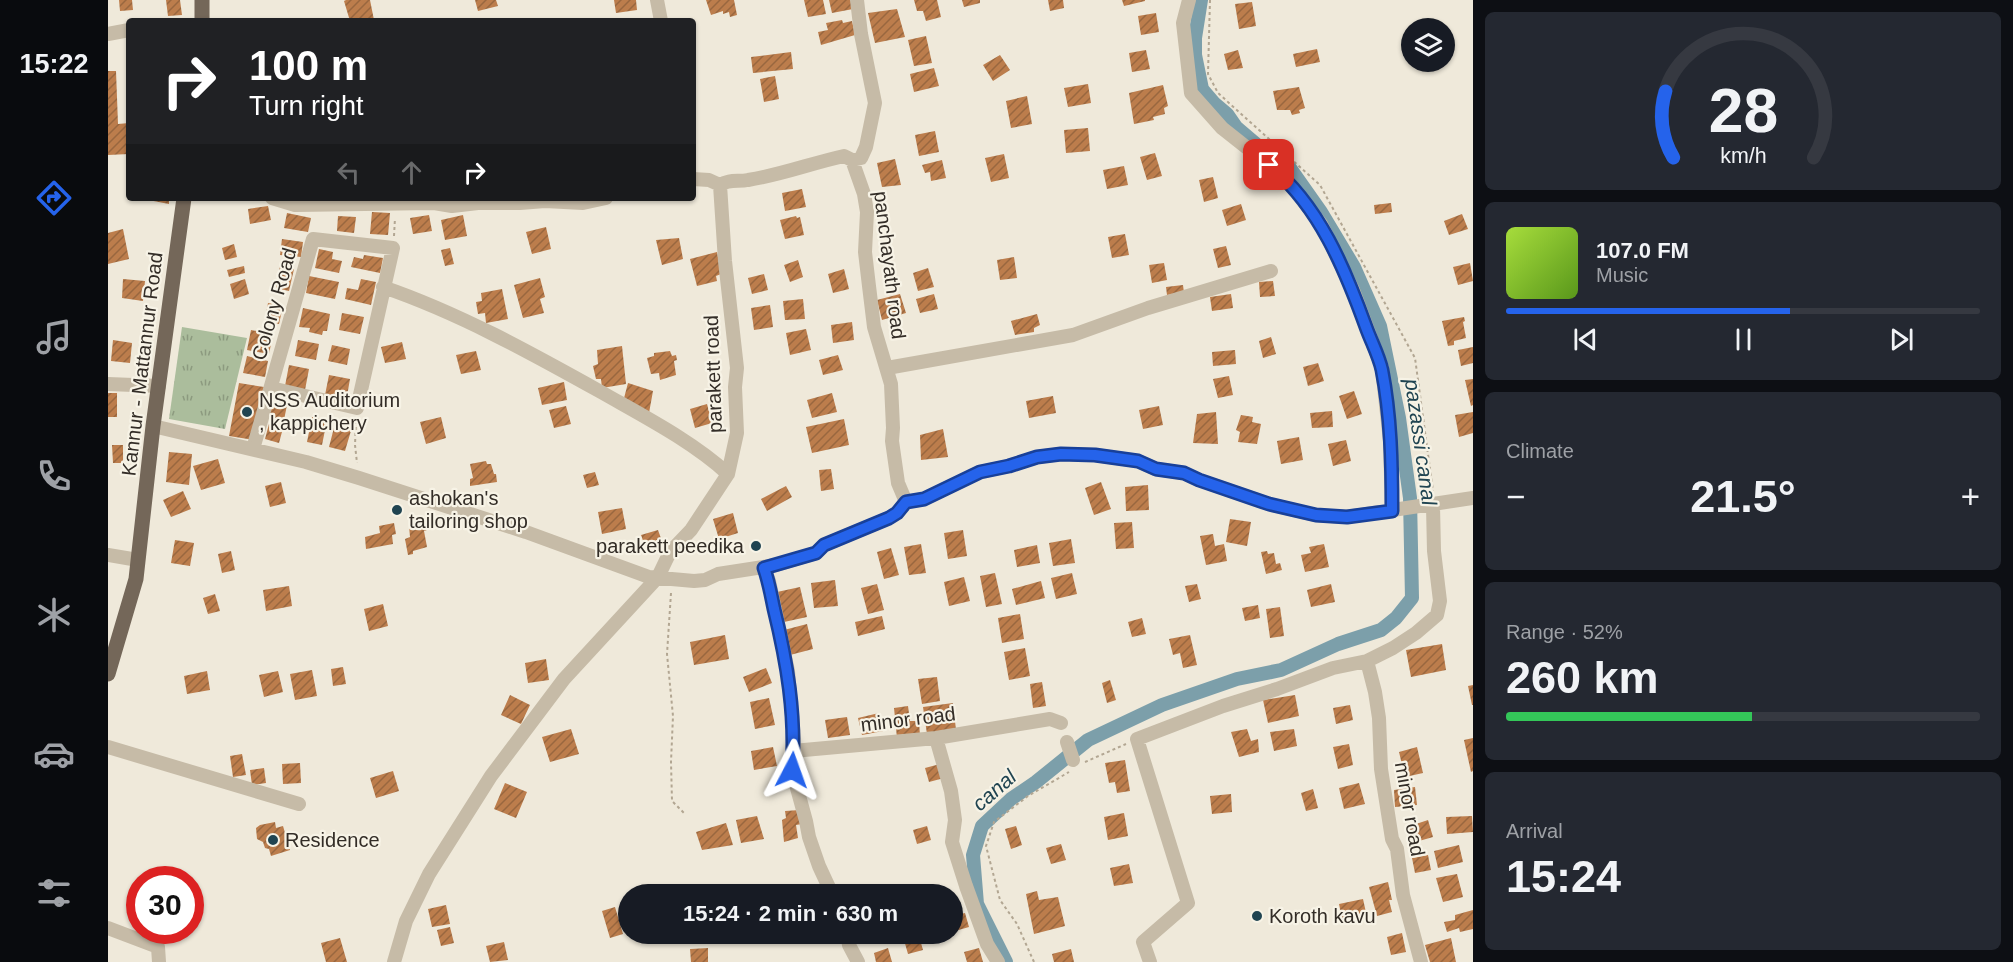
<!DOCTYPE html>
<meta charset="utf-8">
<style>
:root{--surface:#171b24;--page:#242831;--text:#f1f3f6;--muted:#9ea1a6;--line:#363941;--accent:#2563eb}
body{margin:0;font-family:Helvetica,sans-serif;background:var(--page);color:var(--text);height:100vh;display:flex;flex-direction:column;font-size:22px;white-space:nowrap}
*{box-sizing:border-box;margin:0}
p{font-size:20px;color:var(--muted)}
.icon{flex:none;width:33px;height:33px;fill:none;stroke:currentColor;stroke-width:2;stroke-linecap:round;stroke-linejoin:round}
.map{position:relative;flex:1;overflow:hidden}
.sheet{display:flex;flex-direction:column;gap:12px;padding:12px;background:#0d0f14;width:540px}
.sheet>*{flex:none}
.top-card{position:absolute;left:18px;top:18px;width:570px;height:183px;border-radius:6px;box-shadow:0 2px 4px #0004;background:#202124;color:#fff;overflow:hidden}
.buttons{position:absolute;left:1293px;top:18px;display:grid;gap:12px}
.buttons a{display:grid;place-items:center;width:54px;height:54px;border-radius:50%;background:var(--surface);box-shadow:0 2px 4px #0004;font-size:30px}
.speed{position:absolute;left:18px;top:866px;display:flex;gap:12px;font-size:30px;font-weight:700;text-align:center}
.speed>*{display:grid;place-content:center;width:78px;height:78px;border-radius:50%;background:var(--surface);box-shadow:0 2px 4px #0004;line-height:1}
.speed .limit{border:9px solid #d22;background:#fff;color:#111}
.pin{position:absolute;display:grid;place-items:center;width:51px;height:51px;color:#fff;margin:-26px;border-radius:12px;box-shadow:0 3px 9px #0006}
.me{position:absolute;width:66px;margin:-33px;rotate:4deg;stroke-linejoin:round;filter:drop-shadow(0 0 4px #0008)}
.turn{display:flex;align-items:center;gap:21px;height:126px;padding:0 24px;font-size:27px}
.turn .icon{width:78px;height:78px;stroke-width:2.5}
.turn b{display:block;font-size:42px;line-height:51px}
.lanes{display:flex;align-items:center;height:57px;padding:0 24px;background:#0003;justify-content:center;gap:30px;direction:ltr}
.lanes .off{opacity:.35}
.big{font-size:45px;font-weight:700;line-height:1.1}
.sheet .widget{flex:1;display:flex;flex-direction:column;justify-content:center;gap:9px;min-width:0;padding:0 21px;border-radius:9px;background:var(--page)}
.sheet .dial{align-items:center;gap:0}
.dial svg{height:156px;overflow:visible;fill:none;stroke:var(--line);stroke-width:7;stroke-linecap:round;text-anchor:middle}
.dial text{fill:var(--text);stroke:none}
.song{display:flex;align-items:center;gap:18px}
.cover{width:72px;height:72px;border-radius:9px;background:linear-gradient(135deg,hsl(80 70% 55%),hsl(90 70% 35%))}
.played{height:6px;border-radius:3px;background:linear-gradient(90deg,var(--accent) 60%,var(--line) 60%)}
.keys{display:flex;justify-content:space-around;direction:ltr}
.heat{display:flex;justify-content:space-between;align-items:center;font-size:33px;direction:ltr}
.charge{height:9px;border-radius:4px;background:linear-gradient(90deg,#34c759 52%,var(--line) 0)}
.trip{position:absolute;left:510px;top:884px;width:345px;height:60px;border-radius:30px;background:var(--surface);box-shadow:0 2px 4px #0004;font-weight:700;line-height:60px;text-align:center}
main{display:flex;flex:1;min-height:0}
.dock{display:flex;flex-direction:column;width:108px;justify-content:space-around;align-items:center;background:#090b0e;color:var(--muted)}
.dock .icon{width:42px;height:42px}
.dock .active{color:var(--accent)}
.dock b{font-size:27px;color:var(--text)}
.map>svg:first-child{display:block}
</style>
<main>
<nav class="dock">
<b>15:22</b>
<svg class="icon active" aria-label="directions" viewBox="0 0 24 24"><path d="M12 3l9 9-9 9-9-9zM9 14v-3h6M13 9l2 2-2 2"/></svg>
<svg class="icon" aria-label="music" viewBox="0 0 24 24"><path d="M9 18V5l10-2v13"/><circle cx="6" cy="18" r="3"/><circle cx="16" cy="16" r="3"/></svg>
<svg class="icon" aria-label="phone" viewBox="0 0 24 24"><path d="M5 4h4l2 5-3 2q2 4 5 5l2-3 5 2v4C11 20 4 13 5 4z"/></svg>
<svg class="icon" aria-label="climate" viewBox="0 0 24 24"><path d="M12 3v18M4 7l16 10M4 17L20 7"/></svg>
<svg class="icon" aria-label="car" viewBox="0 0 24 24"><path d="M5 17H2v-5l4-1 3-4h7l3 4 3 1v5h-3M9 17h6M6 11h13"/><circle cx="7" cy="17" r="2"/><circle cx="17" cy="17" r="2"/></svg>
<svg class="icon" aria-label="filters" viewBox="0 0 24 24"><path d="M4 7h16M4 17h16"/><circle cx="9" cy="7" r="2"/><circle cx="15" cy="17" r="2"/></svg>
</nav>
<div class="map">
<svg width="1365" height="962" viewBox="0 0 1365 962">
<defs>
<pattern id="park-tufts" width="24" height="20" patternUnits="userSpaceOnUse" patternTransform="scale(1.5)"><rect width="24" height="20" fill="#abbd9c"/><path d="M3 7l-1-3M5 7V3M7 7l1-3M15 17l-1-3M17 17v-4M19 17l1-3" fill="none" stroke="#8c9a7f"/></pattern>
<pattern id="building-hatch" width="6" height="6" patternUnits="userSpaceOnUse" patternTransform="scale(1.5)"><rect width="6" height="6" fill="#bc7d4c"/><path d="M-1 1l2-2M0 6l6-6M5 7l2-2" fill="none" stroke="#99673f"/></pattern>
</defs>
<rect width="100%" height="100%" fill="#efe9da"/>
<path fill="url(#park-tufts)" d="M74,327L139,338L117,429L61,419Z"/>
<g fill="none" stroke-linecap="round" stroke-linejoin="round">
<path stroke="#7c9faa" stroke-width="14" d="M898,962L869,904L865,855L874,826L903,799L928,782L980,740L1054,705L1129,679L1173,670L1230,644L1273,630L1288,618L1304,598L1302,498L1291,418L1272,326L1246,267L1213,212L1182,168L1155,150L1128,127L1119,114L1106,103L1094,89L1087,55V38L1093,0"/>
</g>
<path fill="url(#building-hatch)" d="M11,0H24L25,10L12,11Z
M58,0H72L74,15L60,16Z
M238,0H262L266,20L242,21L236,1Z
M367,0H388L390,6L370,11Z
M506,0H528L529,10L508,13Z
M598,0H626L629,15L622,17L621,12L615,14V11L603,15Z
M696,0H715L718,14L700,17Z
M721,0H744L745,9L724,13Z
M806,0H829L833,17L818,21L815,11H809Z
M854,0H872V3L856,7Z
M940,0H955L956,8L942,11Z
M1014,0H1037V1L1016,6Z
M1144,2L1148,26L1131,29L1127,4Z
M789,9L797,37L767,43L760,13Z
M1048,13L1051,32L1033,35L1030,16Z
M734,20L735,23L744,21L747,35L713,45L710,32L720,30L718,23Z
M818,36L824,63L806,66L800,40Z
M1209,49L1212,62L1188,67L1185,54Z
M1038,50L1042,69L1024,72L1021,53Z
M1130,50L1135,68L1120,70L1116,54Z
M683,52L685,69L645,73L643,57Z
M892,55L902,70L885,81L875,65Z
M826,68L831,86L806,92L802,74Z
M0,71H8L10,124L21,123V154L0,155Z
M667,76L671,99L656,102L652,79Z
M980,84L983,103L960,107L956,88Z
M1055,85L1060,106L1056,108L1057,114L1045,117L1046,120L1026,124L1021,93Z
M1191,87L1197,108L1191,110L1192,113L1184,115L1182,110H1169L1165,91Z
M919,96L924,124L903,128L898,101Z
M980,128L982,151L958,153L956,130Z
M827,131L831,152L811,156L807,135Z
M1047,153L1054,176L1039,180L1032,157Z
M896,154L901,178L883,182L877,158Z
M787,159L793,185L774,187L769,163Z
M834,160L838,178L823,181L822,172L817,173L814,165Z
M1016,166L1020,185L999,189L995,170Z
M1105,177L1110,198L1096,202L1091,180Z
M694,189L698,207L677,211L674,193Z
M30,198H61V204Z
M1283,203L1284,212L1267,214L1266,205Z
M1133,204L1138,220L1119,226L1114,210Z
M160,206L163,220L142,224L140,209Z
M264,212L282,213L280,235L262,234Z
M179,213L203,218L200,232L176,228Z
M1354,214L1360,229L1341,235L1336,221Z
M321,215L324,231L305,234L302,218Z
M355,215L359,236L337,240L333,220Z
M230,216L248,217L246,233L229,231Z
M688,216L689,218L692,217L696,235L677,239L672,220Z
M438,227L443,249L424,254L418,232Z
M15,229L21,259L0,264V233Z
M1017,234L1021,255L1004,258L1000,237Z
M571,238L575,259L554,265L548,240Z
M174,239L195,242L193,257L172,255Z
M126,244L129,257L117,260L114,248Z
M1118,246L1123,265L1110,268L1105,249Z
M342,248L346,264L337,266L333,250Z
M211,249L225,252L224,259L234,261L231,273L207,268Z
M609,252L613,274L608,276L609,281L589,286L582,259Z
M256,255L275,258L272,273L243,267L246,257L255,259Z
M906,257L909,278L892,280L889,260Z
M690,260L695,277L682,282L676,265Z
M1056,263L1059,280L1044,283L1041,265Z
M1362,263L1365,281L1350,285L1345,267Z
M136,266L137,273L121,277L119,270Z
M172,266L186,269L181,291L168,288Z
M820,268L826,287L810,291L805,273Z
M736,269L741,289L725,293L720,274Z
M656,274L660,290L644,294L640,278Z
M201,276L231,282L227,299L198,293Z
M432,278L437,297L432,299L436,313L415,318L406,285Z
M15,279L37,281L35,301L14,298Z
M137,279L141,294L126,299L122,284Z
M253,279L268,282L263,305L237,299L239,288L250,290Z
M1165,281L1167,296L1152,297L1151,282Z
M1075,285L1076,293L1059,295L1058,287Z
M394,289L400,319L378,323L377,313L370,314L368,302L374,301L373,293Z
M792,294L798,313L774,320L769,300Z
M826,294L830,309L812,313L808,299Z
M1123,294L1125,308L1104,311L1102,297Z
M695,299L697,319L677,320L675,301Z
M160,303L175,306L171,324L157,320Z
M662,305L665,327L646,330L643,308Z
M195,308L222,314L219,331H215L214,335L201,332L202,328L191,327Z
M234,313L256,317L252,334L231,330Z
M929,314L932,325L926,328V332L907,335L903,321Z
M1356,317L1357,321L1355,322L1358,338L1346,341V345L1340,346L1334,321Z
M744,322L746,340L725,343L723,325Z
M698,329L703,350L682,355L678,333Z
M143,330L165,334L161,354L139,350Z
M1163,337L1168,354L1155,358L1151,341Z
M5,340L24,343L22,363L3,361Z
M190,340L211,344L208,360L187,356Z
M294,342L298,359L277,363L273,347Z
M224,345L242,349L239,365L220,361Z
M514,346L518,384L494,388L493,379H488L485,366L490,364L489,350Z
M1365,347V363L1353,366L1350,350Z
M1127,350L1128,364L1105,366L1104,352Z
M368,351L373,370L353,374L348,355Z
M562,351L564,356L568,355L569,360L566,361L568,375L552,380L551,373L543,374L539,358L546,356V353Z
M730,355L735,370L715,375L711,360Z
M139,356L160,361L157,377L135,373Z
M1210,363L1216,381L1200,386L1195,367Z
M181,365L201,369L197,390L177,386Z
M221,375L242,379L239,396L228,394V398L217,395Z
M1121,376L1125,395L1110,398L1105,379Z
M1365,379V405L1363,406L1357,380Z
M456,382L459,400L434,405L430,388Z
M131,383L156,387L146,440L121,436Z
M520,383L545,391L541,413L515,402Z
M1246,391L1254,414L1239,419L1231,396Z
M0,393H9V417H0Z
M724,393L729,412L704,418L699,400Z
M945,396L948,413L921,418L918,401Z
M164,402L179,405L176,420L160,417Z
M599,404L604,423L587,428L582,409Z
M458,406L463,424L446,428L441,410Z
M1051,406L1055,425L1035,429L1031,410Z
M1224,411L1225,427L1204,428L1202,413Z
M1108,412L1110,444L1085,443L1089,414Z
M1365,412V433L1351,437L1347,415Z
M1133,415L1145,417L1144,422L1153,424L1149,444L1130,442L1132,432L1128,430Z
M204,417L219,420L214,445L199,442Z
M333,417L338,438L318,444L312,422Z
M736,419L741,445L704,453L698,427Z
M228,420L245,424L237,451L221,447Z
M161,424L175,428L171,443L157,439Z
M835,429L840,457L813,460L812,435Z
M1191,437L1195,460L1173,464L1169,441Z
M1238,440L1243,461L1225,466L1220,444Z
M4,445H15V463H5Z
M61,452L84,454L81,485L58,482Z
M110,459L117,483L93,490L85,466Z
M378,461L379,464H383L386,474H388L389,482L362,486V479L365,478L362,464Z
M723,469L726,489L713,491L711,470Z
M487,472L491,485L479,488L475,475Z
M173,482L178,503L162,507L157,486Z
M993,482L1003,509L986,515L977,488Z
M1040,485L1041,510L1018,511L1017,487Z
M678,486L684,497L659,511L653,499Z
M75,491L83,509L63,517L55,500Z
M514,508L518,529L494,534L490,512Z
M625,513L630,533L611,539L605,519Z
M1122,519L1143,522L1139,546L1118,542Z
M320,521L322,529L316,531L319,547L305,551V554L300,555L297,539L302,537L301,526Z
M1024,522L1026,548L1008,549L1006,523Z
M286,523L288,534L284,535L285,544L258,549L257,537L272,533L271,526Z
M550,530L555,544L538,549L533,535Z
M855,530L859,556L840,559L836,533Z
M1105,534L1107,546L1116,544L1119,561L1098,565L1092,536Z
M963,539L967,563L945,566L941,543Z
M67,540L86,543L82,566L63,563Z
M813,544L818,573L801,575L796,547Z
M1216,544L1221,567L1197,572L1193,555L1203,553L1201,547Z
M929,545L932,563L909,567L906,550Z
M783,548L791,575L776,579L769,552Z
M123,551L127,570L114,573L110,554Z
M1159,551L1160,554L1166,553L1168,564L1172,563L1174,570L1158,574L1153,552Z
M887,573L894,604L878,607L872,576Z
M964,573L969,594L948,599L943,578Z
M856,577L862,601L841,606L836,582Z
M727,580L730,606L706,608L703,583Z
M933,581L937,598L908,605L904,589Z
M769,584L776,610L760,614L753,588Z
M1089,584L1093,599L1081,602L1077,586Z
M1223,584L1227,602L1203,607L1199,590Z
M181,586L184,606L158,611L155,590Z
M692,587L699,617L676,622L669,592Z
M107,594L112,611L100,614L95,598Z
M275,604L280,626L261,631L256,609Z
M1150,605L1152,618L1137,621L1134,608Z
M1172,607L1176,636L1162,638L1158,609Z
M912,614L916,639L894,643L890,618Z
M774,616L777,629L750,636L747,622Z
M1034,618L1038,634L1024,637L1020,622Z
M699,624L705,649L682,655L676,630Z
M617,635L621,659L586,665L582,642Z
M1082,635L1089,665L1075,668L1072,653L1065,655L1061,639Z
M1334,644L1338,670L1303,677L1298,650Z
M917,648L922,676L901,680L896,652Z
M438,659L441,680L420,683L417,663Z
M235,667L238,684L225,686L223,669Z
M658,668L664,683L641,692L635,677Z
M204,670L209,696L187,700L182,674Z
M99,671L102,690L79,694L76,676Z
M170,671L175,692L156,697L151,675Z
M829,677L832,701L814,704L810,679Z
M1002,680L1008,700L999,703L994,683Z
M934,682L938,706L925,708L922,684Z
M1365,685V705H1364L1360,686Z
M402,695L422,705L413,724L393,715Z
M1187,695L1191,716L1160,723L1155,700Z
M661,698L667,725L647,729L642,702Z
M845,703L848,730L819,734L815,707Z
M1242,705L1245,720L1228,724L1225,708Z
M800,706L802,721H811L812,736L789,738L786,708Z
M771,713L775,731L754,735L750,718Z
M739,717L742,735L720,738L717,720Z
M463,729L471,754L442,762L434,737Z
M1139,729L1143,741L1150,739L1151,752L1131,757L1123,732Z
M1186,729L1189,746L1166,751L1162,732Z
M1365,738V771L1363,772L1356,740Z
M1241,744L1245,765L1230,769L1225,747Z
M665,747L669,766L646,770L643,751Z
M1309,747L1315,773L1297,777L1291,752Z
M134,754L138,775L125,777L122,756Z
M1017,760L1022,791L1009,793L1007,782L1001,783L997,763Z
M192,763L193,783L175,784L174,764Z
M832,764L836,778L821,782L817,768Z
M156,768L158,783L144,785L142,770Z
M285,771L291,791L268,798L262,778Z
M397,783L419,792L408,818L386,809Z
M1251,783L1257,804L1236,809L1231,788Z
M1307,787L1309,805L1287,807L1286,790Z
M1205,789L1210,808L1198,811L1193,793Z
M1123,794L1124,812L1104,814L1102,796Z
M692,810L694,824L688,825L690,838L676,842L674,820L678,818L677,811Z
M1016,813L1020,836L1000,840L996,817Z
M649,816L656,839L633,843L628,820Z
M1364,816L1365,832L1339,834L1338,817Z
M1320,820L1325,837L1304,843L1299,827Z
M167,822L168,828L175,826L182,850L163,856L161,849L157,848L155,842L149,839L148,828L152,825Z
M618,823L625,845L594,850L588,832Z
M819,826L823,840L809,844L805,830Z
M908,826L914,845L903,849L897,829Z
M953,844L958,860L943,864L938,848Z
M1351,845L1355,862L1330,868L1326,851Z
M1320,855L1323,870L1307,873L1304,858Z
M1021,864L1025,883L1006,886L1002,868Z
M1349,874L1355,897L1335,902L1328,878Z
M1280,882L1284,900H1281L1284,912L1269,916L1261,887Z
M929,891L931,900L950,897L957,926L926,934L918,894Z
M1255,899L1259,917L1235,923L1231,904Z
M338,905L342,924L324,927L320,909Z
M507,907L515,934L502,938L494,911Z
M1365,910V929L1352,932L1351,928L1339,932L1336,922L1347,920V915Z
M857,913L861,927L847,931L844,916Z
M342,927L346,943L333,946L329,930Z
M1294,933L1298,952L1283,955L1279,937Z
M811,936L815,950L800,954L796,940Z
M232,938L239,962H218L213,943Z
M1343,938L1348,962H1322L1317,945Z
M396,942L400,960L382,962L378,946Z
M600,948V962H583L582,949Z
M780,948L784,962H768L766,953Z
M871,948L875,962H859L856,952Z
M963,949L966,962H946L944,954Z"/>
<g fill="none" stroke-linecap="round" stroke-linejoin="round">
<path stroke="#b2a692" stroke-width="2" stroke-dasharray="3 3" stroke-linecap="butt" d="M1102,0L1100,74L1110,93L1212,185L1307,358L1325,491
M286,236L287,218
M248,421L247,445L249,463
M563,593L559,654L565,716L563,762L564,801L576,813
M977,762L1018,744
M926,962L909,924L892,900L878,846L886,822L920,796L961,772"/>
<path stroke="#c6bba7" stroke-width="14" d="M549,0L553,21
M1081,0L1075,23L1083,93L1114,128L1177,178L1213,224L1245,290L1274,368L1282,441L1284,511
M0,34L21,30
M744,160L753,158L758,147L767,103L753,34L749,0
M585,179L601,180L612,185C621,179 630,182 640,180C673,175 704,163 736,156L744,160L756,194L759,212L757,252L761,286L766,327L783,384L785,428L784,441L790,483L798,502
M164,198L187,205L326,203L344,206L370,203H412L437,201L475,203L498,198
M275,287C351,313 423,353 493,392C535,416 584,441 620,474
M779,368L965,335L1040,308L1163,271
M0,384L51,386
M45,426L198,462L251,478L418,532L541,577L586,581L597,580L610,574L668,565L708,553L716,545L781,518L789,513L798,502L816,499L872,472L901,466L929,457L953,454L987,455L1030,461L1048,469L1076,473L1091,480L1161,504L1207,515L1238,517L1365,498
M145,449L205,239L285,248L249,408L163,388
M0,555L30,560
M656,568L661,581L680,671L686,738L684,770L698,821L701,837L711,866L724,894
M1259,661L1267,692L1271,718L1273,769L1284,839L1289,849L1295,895L1313,962
M828,738L843,791L847,820L844,842L858,886L879,944L890,962
M959,742L965,760
M0,747L191,804
M685,751L828,738L942,719L953,723
M0,928L50,947L51,962
M739,933L741,945L750,962
M286,962L298,921L321,874L383,776L456,679L550,577L562,552L583,530L620,474L629,433L627,387L629,368L617,261L612,185
M1042,962L1035,942L1080,903L1029,739L1115,706L1169,689L1225,668L1259,661L1285,648L1308,633L1329,615L1332,601L1326,551L1325,506"/>
<path stroke="#746759" stroke-width="15" d="M94,21V0
M0,674L28,579L45,426L76,198"/>
</g>
<g fill="none" stroke-linecap="round" stroke-linejoin="round">
<defs>
<path id="route" d="M684,770C688,715 679,662 666,609C663,595 661,582 656,568L708,553L716,545L781,518L789,513L798,502L816,499L872,472L901,466L929,457L953,454L987,455L1030,461L1048,469L1076,473L1091,480L1161,504L1208,515L1239,517L1284,511C1284,464 1283,416 1274,370C1271,356 1263,341 1258,327C1237,269 1211,205 1161,165"/>
</defs>
<use href="#route" stroke="#184099" stroke-width="15"/>
<use href="#route" stroke="#2563eb" stroke-width="10"/>
</g>
<g fill="#204451" stroke="#f7f3e6" stroke-width="2">
<circle cx="139" cy="412" r="6"/>
<circle cx="289" cy="510" r="6"/>
<circle cx="648" cy="546" r="6"/>
<circle cx="165" cy="840" r="6"/>
<circle cx="1149" cy="916" r="6"/>
</g>
<g text-anchor="middle" dominant-baseline="central" stroke-width="4.5" stroke-linejoin="round" paint-order="stroke">
<g font-size="20" fill="#332d27" stroke="#f7f3e6">
<text transform="translate(782 265) rotate(83)">panchayath road</text>
<text transform="translate(166 304) rotate(-74)">Colony Road</text>
<text transform="translate(34 364) rotate(-83)">Kannur - Mattannur Road</text>
<text transform="translate(605 374) rotate(-92)">parakett road</text>
<text transform="translate(800 719) rotate(-7)">minor road</text>
<text transform="translate(1302 809) rotate(80)">minor road</text>
</g>
<g font-size="20" fill="#332d27" stroke="#f7f3e6" text-anchor="start">
<text x="151" y="400">NSS Auditorium<tspan x="151" dy="23">, kappichery</tspan></text>
<text x="301" y="498">ashokan's<tspan x="301" dy="23">tailoring shop</tspan></text>
<text x="636" y="546" text-anchor="end">parakett peedika</text>
<text x="177" y="840">Residence</text>
<text x="1161" y="916">Koroth kavu</text>
</g>
<g font-size="21" font-style="italic" fill="#204451" stroke="#f7f3e6">
<text transform="translate(1313 442) rotate(82)">pazassi canal</text>
<text transform="translate(886 790) rotate(-41)">canal</text>
</g>
</g>
</svg>
<div class="buttons">
<a><svg class="icon" aria-label="layers" viewBox="0 0 24 24"><path d="M12 4l9 5-9 5-9-5zM3 14l9 5 9-5"/></svg></a>
</div>
<div class="speed"><div class="limit">30</div></div>
<div class="pin" style="left:1161px;top:165px;background:#d93025"><svg class="icon" aria-label="arrive" viewBox="0 0 24 24"><path d="M6 21V4h12l-3 4 3 4H6"/></svg></div>
<svg class="me" style="left:684px;top:770px" viewBox="-20 -20 40 40"><path d="M0-17L14 15 0 8-14 15z" fill="#2563eb" stroke="#fff" stroke-width="4"/></svg>
<div class="trip">15:24 · 2 min · 630 m</div>
<div class="top-card">
<div class="turn"><svg class="icon" aria-label="right" viewBox="0 0 24 24"><path d="M7 20v-9h11M14 6l5 5-5 5"/></svg><div><b>100 m</b>Turn right</div></div>
<div class="lanes"><svg class="icon off" aria-label="left" viewBox="0 0 24 24"><path d="M17 20v-9H6M10 6l-5 5 5 5"/></svg><svg class="icon off" aria-label="ahead" viewBox="0 0 24 24"><path d="M12 20V5M6 11l6-6 6 6"/></svg><svg class="icon" aria-label="right" viewBox="0 0 24 24"><path d="M7 20v-9h11M14 6l5 5-5 5"/></svg></div>
</div>
</div>
<section class="sheet">
<div class="widget dial"><svg viewBox="0 0 100 80">
<path d="M14 69A42 42 0 1 1 86 69"/>
<path d="M14 69A42 42 0 0 1 10 35" stroke="#2563eb"/>
<text x="50" y="56" font-size="32" font-weight="700">28</text>
<text x="50" y="72" font-size="11">km/h</text>
</svg></div>
<div class="widget">
<div class="song"><i class="cover"></i><div><b>107.0 FM</b><p>Music</p></div></div>
<div class="played"></div>
<div class="keys"><svg class="icon" aria-label="previous" viewBox="0 0 24 24"><path d="M18 5L8 12l10 7zM5 5v14"/></svg><svg class="icon" aria-label="pause" viewBox="0 0 24 24"><path d="M8 5v14M16 5v14"/></svg><svg class="icon" aria-label="next" viewBox="0 0 24 24"><path d="M6 5l10 7-10 7zM19 5v14"/></svg></div>
</div>
<div class="widget"><p>Climate</p>
<div class="heat"><a>−</a><b class="big">21.5°</b><a>+</a></div>
</div>
<div class="widget"><p>Range · 52%</p><b class="big">260 km</b><div class="charge"></div></div>
<div class="widget"><p>Arrival</p><b class="big">15:24</b></div>
</section>
</main>
